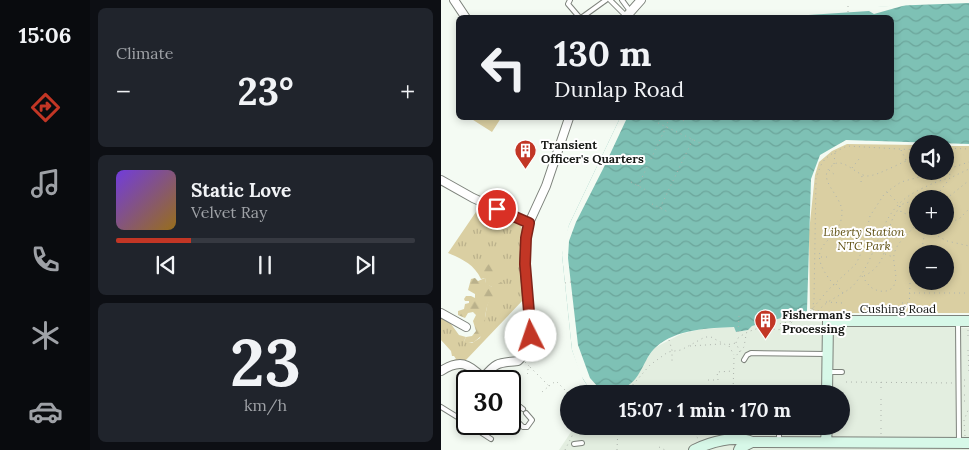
<!DOCTYPE html>
<meta charset="utf-8">
<style>
:root{--surface:#171b24;--page:#20242c;--text:#f1f3f6;--muted:#9ea1a6;--line:#363941;--accent:#c23625}
body{margin:0;font-family:Lora,serif;background:var(--page);color:var(--text);height:100vh;display:flex;flex-direction:column;font-size:19px;white-space:nowrap}
*{box-sizing:border-box;margin:0}
p{font-size:16px;color:var(--muted)}
.icon{flex:none;width:28px;height:28px;fill:none;stroke:currentColor;stroke-width:2;stroke-linecap:round;stroke-linejoin:round}
.map{position:relative;flex:1;overflow:hidden}
.panel{display:flex;flex-direction:column;gap:8px;padding:8px;background:#0d0f14;width:351px}
.panel>*{flex:none}
.guide{position:absolute;left:15px;top:15px;width:438px;height:105px;border-radius:8px;box-shadow:0 2px 8px #0003;background:#171b24;color:var(--text);overflow:hidden}
.buttons{position:absolute;left:468px;top:135px;display:grid;gap:10px}
.buttons a{display:grid;place-items:center;width:45px;height:45px;border-radius:50%;background:var(--surface);box-shadow:0 2px 8px #0003;font-size:25px}
.speed{position:absolute;left:15px;top:370px;display:flex;gap:10px;font-size:25px;font-weight:700;text-align:center}
.speed>*{display:grid;place-content:center;width:65px;height:65px;border-radius:50%;background:var(--surface);box-shadow:0 2px 8px #0003;line-height:1}
.speed .limit{border:2px solid #111;border-radius:8px;background:#fff;color:#111}
.pin{position:absolute;display:grid;place-items:center;width:42px;height:42px;color:#fff;margin:-21px;border:2px solid #fff;border-radius:50%;box-shadow:0 1px 5px #0007}
.me{position:absolute;width:55px;margin:-28px;rotate:356deg;stroke-linejoin:round;filter:drop-shadow(0 0 4px #0008)}
.turn{display:flex;align-items:center;gap:18px;height:105px;padding:0 15px;font-size:22px}
.turn .icon{width:65px;height:65px;stroke-width:2.5}
.turn b{display:block;font-size:35px;line-height:42px}
.big{font-size:38px;font-weight:700;line-height:1.1}
.panel .tile{flex:1;display:flex;flex-direction:column;justify-content:center;gap:8px;min-width:0;padding:0 18px;border-radius:8px;background:var(--page)}
.panel .dial{align-items:center;gap:0}
.dial b{font-size:65px;line-height:1}
.song{display:flex;align-items:center;gap:15px}
.cover{width:60px;height:60px;border-radius:8px;background:linear-gradient(135deg,hsl(260 70% 55%),hsl(40 70% 35%))}
.played{height:5px;border-radius:2px;background:linear-gradient(90deg,var(--accent) 25%,var(--line) 25%)}
.keys{display:flex;justify-content:space-around;direction:ltr}
.heat{display:flex;justify-content:space-between;align-items:center;font-size:28px;direction:ltr}
.trip{position:absolute;left:119px;top:385px;width:290px;height:50px;border-radius:25px;background:var(--surface);box-shadow:0 2px 8px #0003;font-weight:700;line-height:50px;text-align:center}
main{display:flex;flex:1;min-height:0}
.tab-bar{display:flex;flex-direction:column;width:90px;justify-content:space-around;align-items:center;background:#090b0e;color:var(--muted)}
.tab-bar .icon{width:35px;height:35px}
.tab-bar .current{color:var(--accent)}
.tab-bar b{font-size:22px;color:var(--text)}
.map>svg:first-child{display:block}
</style>
<main>
<nav class="tab-bar">
<b>15:06</b>
<svg class="icon current" aria-label="directions" viewBox="0 0 24 24"><path d="M12 3l9 9-9 9-9-9zM9 14v-3h6M13 9l2 2-2 2"/></svg>
<svg class="icon" aria-label="music" viewBox="0 0 24 24"><path d="M9 18V5l10-2v13"/><circle cx="6" cy="18" r="3"/><circle cx="16" cy="16" r="3"/></svg>
<svg class="icon" aria-label="phone" viewBox="0 0 24 24"><path d="M5 4h4l2 5-3 2q2 4 5 5l2-3 5 2v4C11 20 4 13 5 4z"/></svg>
<svg class="icon" aria-label="climate" viewBox="0 0 24 24"><path d="M12 3v18M4 7l16 10M4 17L20 7"/></svg>
<svg class="icon" aria-label="car" viewBox="0 0 24 24"><path d="M5 17H2v-5l4-1 3-4h7l3 4 3 1v5h-3M9 17h6M6 11h13"/><circle cx="7" cy="17" r="2"/><circle cx="17" cy="17" r="2"/></svg>
</nav>
<section class="panel">
<div class="tile"><p>Climate</p>
<div class="heat"><a>−</a><b class="big">23°</b><a>+</a></div>
</div>
<div class="tile">
<div class="song"><i class="cover"></i><div><b>Static Love</b><p>Velvet Ray</p></div></div>
<div class="played"></div>
<div class="keys"><svg class="icon" aria-label="previous" viewBox="0 0 24 24"><path d="M18 5L8 12l10 7zM5 5v14"/></svg><svg class="icon" aria-label="pause" viewBox="0 0 24 24"><path d="M8 5v14M16 5v14"/></svg><svg class="icon" aria-label="next" viewBox="0 0 24 24"><path d="M6 5l10 7-10 7zM19 5v14"/></svg></div>
</div>
<div class="tile dial"><b>23</b><p>km/h</p></div>
</section>
<div class="map">
<svg width="528" height="450" viewBox="0 0 528 450">
<defs>
<pattern id="grass-tufts" width="24" height="20" patternUnits="userSpaceOnUse" patternTransform="scale(1.25)"><rect width="24" height="20" fill="#dacfa2"/><path d="M3 7l-1-3M5 7V3M7 7l1-3M15 17l-1-3M17 17v-4M19 17l1-3" fill="none" stroke="#bab18b"/></pattern>
<pattern id="forest-firs" width="22" height="20" patternUnits="userSpaceOnUse" patternTransform="scale(1.25)"><rect width="22" height="20" fill="#dacfa2"/><path d="M5 1l3.5 6h-7zM16 11l3.5 6h-7z" fill="#bab18b"/></pattern>
<pattern id="water-waves" width="16" height="10" patternUnits="userSpaceOnUse" patternTransform="scale(1.25)"><rect width="16" height="10" fill="#7ec1b5"/><path d="M0 5q4-4 8 0t8 0" fill="none" stroke="#6ca59b"/></pattern>
</defs>
<rect width="100%" height="100%" fill="#f4fbf3"/>
<path fill="#e3eee0" d="M366,311L367,321L528,328V450H118L134,426H400V394H157L158,392L191,382L213,348L240,334L261,329L293,327L295,332L307,330L311,326Z"/>
<path fill="url(#grass-tufts)" d="M39,206L74,221L80,226L82,233L80,272L82,300L24,361L6,365L5,363L15,359L13,356H11L10,351L0,340V317L10,324L18,335L25,337L23,341L31,343L39,338C43,327 44,317 46,306C48,300 50,294 51,287L45,284L44,278L40,279C33,264 21,259 7,253Z"/>
<path fill="url(#forest-firs)" d="M48,264L58,265L62,270C59,276 54,279 46,279V275L43,274L42,269Z
M34,278L37,281L44,278L45,283L51,287L60,282L65,287C64,294 62,299 55,302L49,300C44,308 43,323 45,332L33,342L25,343L23,341L25,337L31,336L35,331L32,321L35,315L32,312L27,313L24,318L17,315V311L23,309L24,304L28,303V301H24L23,299L25,296H30L34,298V294L27,290L30,279Z"/>
<path fill="#dacfa2" fill-rule="evenodd" d="M29,118H60L51,132Z
M406,144L476,145V171H504V146H528V313H380L369,309L368,232L374,175L378,162L391,151ZM476,199H504V226H476ZM476,254H504V281H476Z"/>
<path fill="url(#water-waves)" d="M528,3V144L405,140L379,155L370,179L366,311L311,326L307,330L295,332L293,327C268,328 235,329 215,347C202,358 200,383 181,388C174,390 166,389 158,392L154,391L146,385L142,379L131,350L121,255L128,225L179,118H450V18L325,17L448,6Z"/>
<path fill="#f4fbf3" d="M453,3H472L433,14L428,11L322,18L324,15L331,14L385,8L448,6Z
M179,118H186L163,167L135,222L128,241L127,258L137,345L149,378L157,387L154,391L146,385L139,374L131,350L121,255L123,240L128,225Z"/>
<g fill="none" stroke-linecap="round" stroke-linejoin="round">
<defs>
<path id="lane" d="M129,0L127,4L139,18
M169,0L185,16
M181,0L189,11
M140,18L165,0
M517,323L518,443
M303,360L306,355L310,353L386,354
M386,372H401
M69,403L73,402L82,409
M0,407L26,423
M69,414L82,427H86L91,420L85,413
M27,424L50,439
M338,426V441
M133,444L141,443"/>
<path id="street" d="M13,0L25,18
M184,18L200,0
M0,180L32,198L88,223
M0,313L25,327
M0,371C19,359 27,363 42,378C55,362 57,363 77,361L86,352L90,336L83,263L85,237L88,223L105,186L128,118"/>
<path id="secondary" d="M386,394L387,321H528
M385,442L386,426
M253,450C269,442 293,435 311,442L528,443
M298,450L299,448L311,442"/>
</defs>
<use href="#lane" stroke="#7d827b" stroke-width="6"/>
<use href="#street" stroke="#7d827b" stroke-width="10"/>
<use href="#secondary" stroke="#7d827b" stroke-width="12"/>
<path stroke="#aeb4ad" stroke-width="1" stroke-dasharray="1 4" stroke-linecap="butt" d="M407,6V18
M242,121L246,118
M217,123L259,143
M504,148L528,149
M460,150L465,160
M504,163L509,167
M393,164L394,153
M411,168L418,159
M508,169L509,177
M388,170L394,175
M504,170L528,162
M190,182L205,190
M420,182L421,176
M197,186L227,123L221,118
M446,192L457,203
M497,193L505,199L504,209
M493,199L509,178L528,169
M505,199L526,182H528
M211,204L227,212
M459,206L460,212L476,218
M219,208L252,139
M504,212L506,217L512,221L518,219L528,209
M484,229L506,241L528,246
M386,230L390,234
M444,254L452,257
M480,254L485,226
M380,257H386
M421,276C424,280 427,285 431,288C439,293 451,293 454,283C457,272 450,262 454,251C458,240 469,233 476,223
M423,276C447,264 443,245 450,223C452,216 457,211 459,205L468,202L476,206
M124,283L130,282
M395,284L402,293
M393,285C356,240 401,246 401,212C401,195 373,178 392,165C402,157 415,175 426,176C438,176 463,160 476,157
M468,293H528
M385,302L401,303
M461,303H467
M371,309L373,301L375,178L380,165L384,159L392,153L406,146L476,150
M369.5 314a4.5 4.5 0 1 1 9 0a4.5 4.5 0 1 1-9 0Z
M377,311C390,296 406,295 416,281C424,270 429,259 434,247C445,220 452,202 480,189C490,184 499,180 509,178
M468,314L469,283L476,263
M366,315L388,289L415,264L421,251L429,216L444,193L460,182L500,171
M328,327C338,333 345,328 352,321
M297,332L298,316
M394,332L398,335
M527,336V330
M228,340L231,350V362
M249,346L280,344
M288,346L293,355
M527,350L528,373
M299,352L295,343L296,339C311,326 333,326 351,321C358,319 363,316 370,314
M84,362L89,367L85,372L88,375
M89,367L108,386L101,392
M267,380H277L276,372L292,371
M523,380H528
M405,382L512,383
M108,386L115,381L128,394
M523,386H528
M440,388V381
M161,394H167
M180,394L189,388L209,365L227,352L240,350L264,337H270L285,345L295,343
M292,394L293,358L303,347L305,335
M523,395H528
M523,401H528
M440,405V395
M440,421V410
M374,426L378,432
M393,432L399,426
M252,434L258,439
M440,434V428
M524,436L523,420L528,408
M218,447L224,450
M124,450L136,426
M176,450L177,426"/>
<use href="#lane" stroke="#fff" stroke-width="4"/>
<use href="#street" stroke="#fff" stroke-width="8"/>
<use href="#secondary" stroke="#d7f8e8" stroke-width="10"/>
</g>
<g fill="none" stroke-linecap="round" stroke-linejoin="round">
<defs>
<path id="route" d="M56,209L88,223L85,238L84,264L90,336"/>
</defs>
<use href="#route" stroke="#7e2318" stroke-width="12"/>
<use href="#route" stroke="#c23625" stroke-width="9"/>
</g>
<defs>
<symbol id="building-pin" viewBox="-11 -11 22 30"><path d="M0 17L-7.5 6A9.5 9.5 0 1 1 7.5 6Z" fill="#c23625" stroke="#fff"/><path d="M-4-6H4V6H1V3H-1V6H-4ZM-2.5-4.3h1.7v1.8h-1.7ZM.8-4.3h1.7v1.8H.8ZM-2.5-1h1.7V.8h-1.7ZM.8-1h1.7V.8H.8Z" fill="#fff"/></symbol>
</defs>
<g fill-rule="evenodd">
<use href="#building-pin" x="72" y="138" width="25" height="34"/>
<use href="#building-pin" x="312" y="308" width="25" height="34"/>
</g>
<g text-anchor="middle" dominant-baseline="central" stroke-width="4" stroke-linejoin="round" paint-order="stroke">
<g font-size="12" font-weight="bold" fill="#181a17" stroke="#fff" text-anchor="start">
<text x="100" y="144">Transient<tspan x="100" dy="14">Officer's Quarters</tspan></text>
<text x="341" y="314">Fisherman's<tspan x="341" dy="14">Processing</tspan></text>
</g>
<g font-size="12" font-style="italic" fill="#605113" stroke="#fff">
<text x="423" y="231">Liberty Station<tspan x="423" dy="14">NTC Park</tspan></text>
</g>
<g font-size="12" fill="#181a17" stroke="#fff">
<text x="457" y="308">Cushing Road</text>
</g>
</g>
</svg>
<div class="buttons">
<a><svg class="icon" aria-label="sound" viewBox="0 0 24 24"><path d="M4 9h4l5-4v14l-5-4H4zM17 9q2 3 0 6"/></svg></a>
<a>+</a>
<a>−</a>
</div>
<div class="speed"><div class="limit">30</div></div>
<div class="pin" style="left:56px;top:209px;background:#d93025"><svg class="icon" aria-label="arrive" viewBox="0 0 24 24"><path d="M6 21V4h12l-3 4 3 4H6"/></svg></div>
<svg class="me" style="left:90px;top:336px" viewBox="-20 -20 40 40"><circle r="19" fill="#fff"/><path d="M0-13L10 11 0 6-10 11z" fill="#c23625"/></svg>
<div class="trip">15:07 · 1 min · 170 m</div>
<div class="guide">
<div class="turn"><svg class="icon" aria-label="left" viewBox="0 0 24 24"><path d="M17 20v-9H6M10 6l-5 5 5 5"/></svg><div><b>130 m</b>Dunlap Road</div></div>
</div>
</div>
</main>
